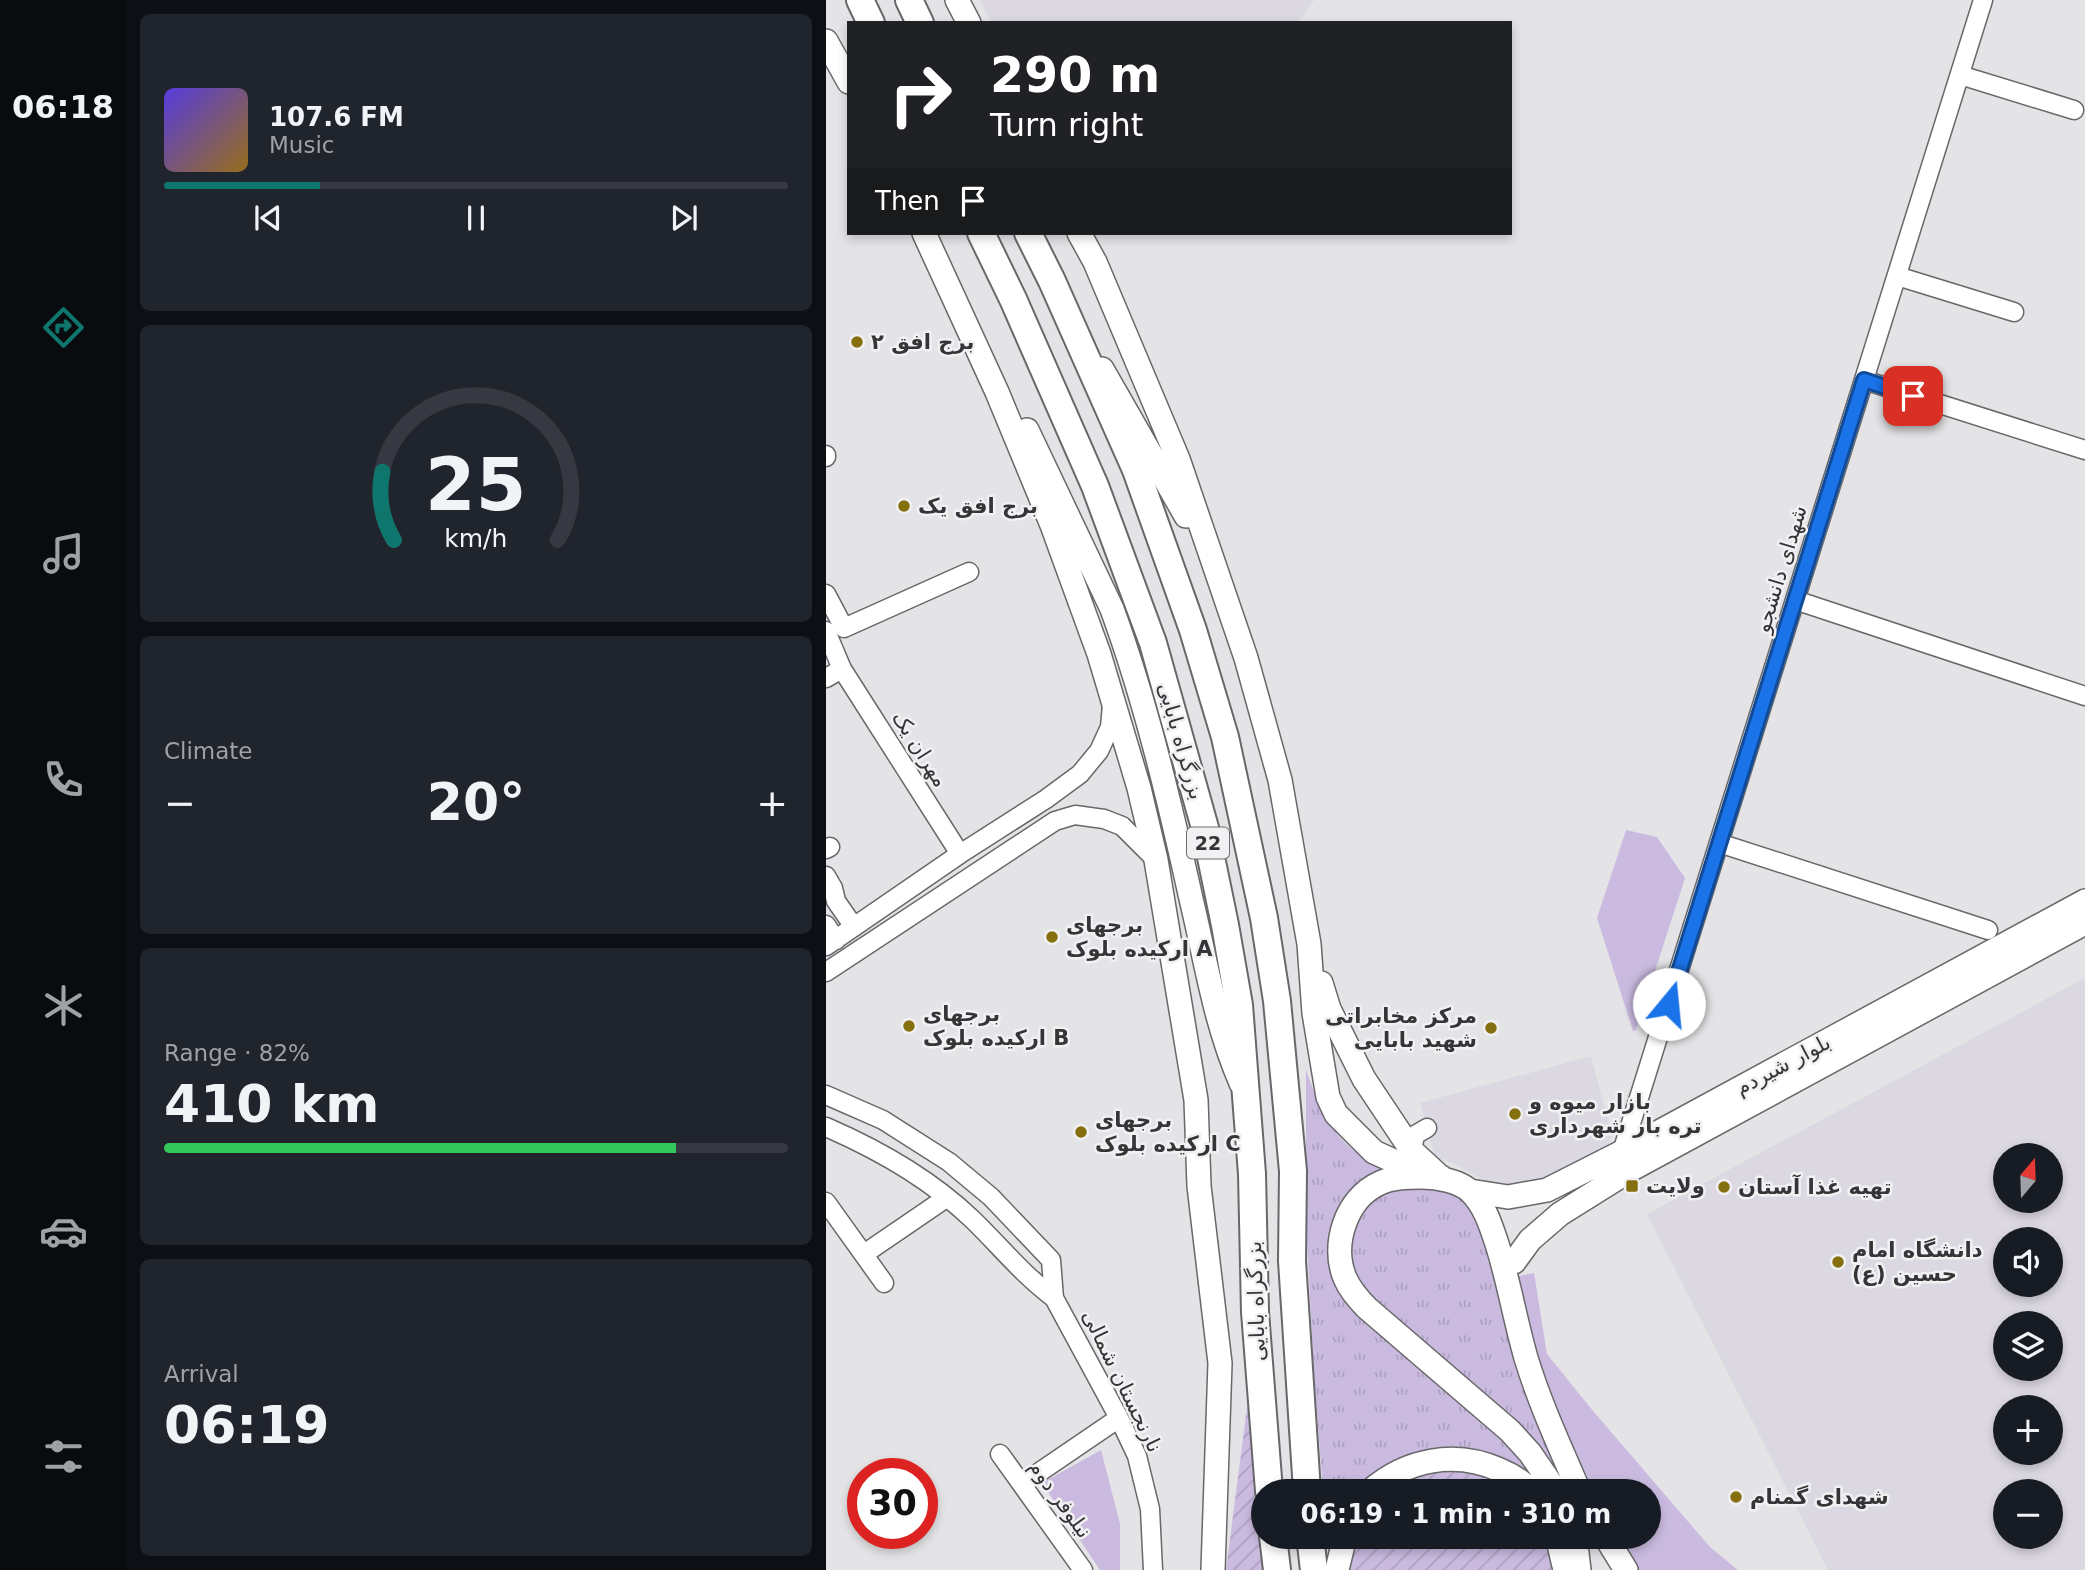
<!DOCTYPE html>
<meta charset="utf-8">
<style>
:root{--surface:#171b24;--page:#20242c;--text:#f1f3f6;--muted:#9ea1a6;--line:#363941;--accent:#0f766e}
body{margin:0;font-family:"DejaVu Sans","Noto Sans Arabic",sans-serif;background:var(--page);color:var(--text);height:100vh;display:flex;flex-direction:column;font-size:26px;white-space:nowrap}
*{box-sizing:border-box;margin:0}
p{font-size:23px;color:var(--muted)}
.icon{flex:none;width:38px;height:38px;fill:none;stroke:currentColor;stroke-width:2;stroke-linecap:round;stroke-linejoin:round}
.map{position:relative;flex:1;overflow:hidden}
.drawer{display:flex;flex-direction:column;gap:14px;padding:14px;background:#0d0f14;width:700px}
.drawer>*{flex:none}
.guide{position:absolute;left:21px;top:21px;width:665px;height:214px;border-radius:0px;box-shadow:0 4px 10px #0003;background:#202124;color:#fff;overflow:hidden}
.needle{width:46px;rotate:19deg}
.fabs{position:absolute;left:1167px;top:1143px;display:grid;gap:14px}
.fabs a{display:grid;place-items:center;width:70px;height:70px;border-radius:50%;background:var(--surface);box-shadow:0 4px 10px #0003;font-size:35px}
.speed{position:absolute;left:21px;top:1458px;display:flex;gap:14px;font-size:35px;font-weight:700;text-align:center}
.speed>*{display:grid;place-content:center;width:91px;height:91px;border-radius:50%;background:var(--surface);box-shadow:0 4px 10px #0003;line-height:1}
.speed .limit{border:10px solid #d22;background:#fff;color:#111}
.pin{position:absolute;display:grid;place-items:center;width:60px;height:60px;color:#fff;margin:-30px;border-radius:14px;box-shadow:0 4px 10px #0006}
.me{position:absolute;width:77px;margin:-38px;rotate:17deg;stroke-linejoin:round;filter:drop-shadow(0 0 5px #0008)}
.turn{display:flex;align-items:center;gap:24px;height:147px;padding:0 28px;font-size:32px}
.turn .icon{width:91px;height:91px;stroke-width:2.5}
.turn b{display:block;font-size:49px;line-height:60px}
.then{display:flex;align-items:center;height:66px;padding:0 28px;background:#0003;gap:14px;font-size:26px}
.big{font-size:52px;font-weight:600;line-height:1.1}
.drawer .widget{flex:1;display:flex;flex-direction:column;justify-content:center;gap:10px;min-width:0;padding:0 24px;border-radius:10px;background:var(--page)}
.drawer .dial{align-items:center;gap:0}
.dial svg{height:182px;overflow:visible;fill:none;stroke:var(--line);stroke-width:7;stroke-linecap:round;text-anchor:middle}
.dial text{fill:var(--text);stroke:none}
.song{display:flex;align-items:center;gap:21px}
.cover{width:84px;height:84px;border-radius:10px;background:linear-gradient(135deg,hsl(250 70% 55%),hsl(40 70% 35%))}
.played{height:7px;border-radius:4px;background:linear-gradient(90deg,var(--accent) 25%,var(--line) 25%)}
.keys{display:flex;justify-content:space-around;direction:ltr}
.heat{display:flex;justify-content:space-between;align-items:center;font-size:38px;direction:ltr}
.charge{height:10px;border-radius:5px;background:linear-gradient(90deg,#34c759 82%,var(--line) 0)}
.trip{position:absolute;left:425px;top:1479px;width:410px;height:70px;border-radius:35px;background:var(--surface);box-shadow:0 4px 10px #0003;font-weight:600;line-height:70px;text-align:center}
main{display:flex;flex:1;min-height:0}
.menu{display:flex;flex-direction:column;width:126px;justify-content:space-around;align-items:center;background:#090b0e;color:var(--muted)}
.menu .icon{width:49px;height:49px}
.menu .active{color:var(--accent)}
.menu b{font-size:32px;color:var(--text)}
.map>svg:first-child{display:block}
</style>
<main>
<nav class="menu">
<b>06:18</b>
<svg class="icon active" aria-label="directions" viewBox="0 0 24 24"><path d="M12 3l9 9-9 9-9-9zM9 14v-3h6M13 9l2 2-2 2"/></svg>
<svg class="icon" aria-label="music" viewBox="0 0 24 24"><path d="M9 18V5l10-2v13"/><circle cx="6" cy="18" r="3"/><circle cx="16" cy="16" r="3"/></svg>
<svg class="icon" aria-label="phone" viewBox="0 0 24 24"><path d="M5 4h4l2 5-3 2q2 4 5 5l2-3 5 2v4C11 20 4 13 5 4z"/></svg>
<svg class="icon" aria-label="climate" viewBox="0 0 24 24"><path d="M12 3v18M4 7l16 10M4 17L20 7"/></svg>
<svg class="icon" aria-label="car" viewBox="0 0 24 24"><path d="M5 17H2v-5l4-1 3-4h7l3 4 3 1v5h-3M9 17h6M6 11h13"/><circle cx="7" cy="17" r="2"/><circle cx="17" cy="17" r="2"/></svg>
<svg class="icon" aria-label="filters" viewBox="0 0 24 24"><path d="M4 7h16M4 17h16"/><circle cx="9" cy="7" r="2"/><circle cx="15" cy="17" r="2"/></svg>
</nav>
<section class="drawer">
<div class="widget">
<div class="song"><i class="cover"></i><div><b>107.6 FM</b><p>Music</p></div></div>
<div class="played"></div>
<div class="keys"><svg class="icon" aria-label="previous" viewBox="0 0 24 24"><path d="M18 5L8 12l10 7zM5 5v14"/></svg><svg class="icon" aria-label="pause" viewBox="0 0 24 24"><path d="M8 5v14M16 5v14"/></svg><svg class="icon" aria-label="next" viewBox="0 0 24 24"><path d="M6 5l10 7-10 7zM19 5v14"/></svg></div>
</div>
<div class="widget dial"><svg viewBox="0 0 100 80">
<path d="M14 69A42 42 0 1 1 86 69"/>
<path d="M14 69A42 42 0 0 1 9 39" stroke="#0f766e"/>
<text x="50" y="56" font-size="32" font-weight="700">25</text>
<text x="50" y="72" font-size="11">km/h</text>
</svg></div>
<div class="widget"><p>Climate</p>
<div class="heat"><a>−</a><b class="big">20°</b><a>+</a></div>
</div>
<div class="widget"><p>Range · 82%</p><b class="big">410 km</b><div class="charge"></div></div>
<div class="widget"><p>Arrival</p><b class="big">06:19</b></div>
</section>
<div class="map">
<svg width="1259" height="1570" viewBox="0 0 1259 1570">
<defs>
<pattern id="grass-tufts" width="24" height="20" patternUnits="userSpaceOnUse" patternTransform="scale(1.75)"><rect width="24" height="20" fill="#cabae0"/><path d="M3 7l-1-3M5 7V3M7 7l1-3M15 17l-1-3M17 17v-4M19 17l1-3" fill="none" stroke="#aea0c1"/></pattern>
<pattern id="garden-furrows" width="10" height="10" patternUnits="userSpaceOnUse" patternTransform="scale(1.75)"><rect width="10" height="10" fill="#cabae0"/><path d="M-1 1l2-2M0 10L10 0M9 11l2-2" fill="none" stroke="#aea0c1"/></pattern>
</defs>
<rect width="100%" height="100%" fill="#e4e3e6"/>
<path fill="#dcd8e2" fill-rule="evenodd" d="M154,0H488L471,23H166Z
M1259,978V1570H1002L821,1214ZM1180,1155H1225V1200H1180ZM1180,1239H1225V1284H1180ZM1180,1323H1225V1368H1180ZM1180,1407H1225V1452H1180ZM1180,1491H1225V1536H1180Z
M765,1056L786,1135L781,1148L705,1186L669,1187L629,1164L609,1157L594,1103Z"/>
<path fill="url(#grass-tufts)" d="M480,1070C497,1118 511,1149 561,1169L541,1180L508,1266L692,1453L723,1491H497L488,1373L480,1223Z
M574,1184L622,1189L649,1207L740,1491L533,1289L520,1254L535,1207Z"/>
<path fill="#cabae0" d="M800,830L831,837L859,878L810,1030L807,1031L771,918Z
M708,1273L721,1354L767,1411L884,1547L912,1570H809L790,1537L822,1536V1491H767L742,1442L711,1364L693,1276Z
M275,1450L294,1524V1570H274L216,1483Z"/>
<path fill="url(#garden-furrows)" d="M425,1377L430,1485L439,1570H400Z
M610,1468H643L694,1491H557Z
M528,1536L723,1537L732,1570H523Z"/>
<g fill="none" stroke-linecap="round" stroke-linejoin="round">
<defs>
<path id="minor" d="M1134,75L1248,110
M1071,276L1188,312
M1038,380L1259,450
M0,455V457
M0,594L18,628
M969,600L1259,696
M18,628L143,572
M0,631L16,669L134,854
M0,678L16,669
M893,843L1162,930
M0,849L4,847
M0,876L7,888L10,901L28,927
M0,925L10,940
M0,946L134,854L220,799L254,774L273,751L284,727L286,705
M0,972L229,821L249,815L278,819L296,826L330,860
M0,1095L57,1120L123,1162L165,1197L225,1260L228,1298L293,1418L311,1456L324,1509L327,1570
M0,1127C53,1150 104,1179 146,1219C175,1247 196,1274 228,1298
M586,1151L589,1135L601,1128
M800,1158L796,1152L1157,0
M0,1202L58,1283
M38,1254L120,1198
M174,1454L257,1570
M196,1484L293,1418"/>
<path id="major" d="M131,0L143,23
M0,41L23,82
M98,233L171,392L226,525L273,654L313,788L330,860L370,1100L373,1186L394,1363L387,1570
M253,233L269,262L352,459L420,658L454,780L483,944L488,1013L502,1097L510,1114L548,1152L581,1167L615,1177
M276,369L360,516
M201,430L286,609C321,705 344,804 366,903C381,966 389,1023 415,1083
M495,983L503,1009L538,1079L586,1151L610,1173
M644,1191L682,1197L721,1190L796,1152L1259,901
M688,1262L704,1240L734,1214L806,1169L1259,923
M544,1491C581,1459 629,1450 674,1470C686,1475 697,1482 705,1491
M730,1491L704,1453L684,1431L541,1308C532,1299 524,1290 519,1278C505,1245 520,1198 554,1183C567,1177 582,1177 596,1177C611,1177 634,1181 645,1192C659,1206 665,1226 671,1244C683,1282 689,1320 700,1358C714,1404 734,1447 753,1491
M731,1536L739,1570
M749,1536L753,1570
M779,1536L800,1570
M511,1570L519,1536"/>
<path id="highway" d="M34,0L45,23
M83,0L94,23
M155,233L187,299L269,486L327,643L379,828L399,925L413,1005L426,1174L429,1312L443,1491
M202,233L226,281L310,470L367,630L399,737L438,918L451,1001L467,1171L466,1261L481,1491
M447,1536L451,1570
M484,1536L488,1570"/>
</defs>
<use href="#minor" stroke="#68676a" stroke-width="21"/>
<use href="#major" stroke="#68676a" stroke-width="26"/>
<use href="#highway" stroke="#68676a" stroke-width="30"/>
<use href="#minor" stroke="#fff" stroke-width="18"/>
<use href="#major" stroke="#fff" stroke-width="23"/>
<use href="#highway" stroke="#fff" stroke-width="26"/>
</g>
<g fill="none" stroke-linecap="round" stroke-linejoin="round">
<defs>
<path id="route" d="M843,1004L1038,380L1087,396"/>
</defs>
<use href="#route" stroke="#114b97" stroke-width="18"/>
<use href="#route" stroke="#1a73e8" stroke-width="12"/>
</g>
<g fill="#856f0e" stroke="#f1f0f3" stroke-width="2.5">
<circle cx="31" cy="342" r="7"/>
<circle cx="78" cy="506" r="7"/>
<circle cx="226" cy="937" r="7"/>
<circle cx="83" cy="1026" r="7"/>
<circle cx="665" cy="1028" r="7"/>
<circle cx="689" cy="1114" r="7"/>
<circle cx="255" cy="1132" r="7"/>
<rect x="799" y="1179" width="14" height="14" rx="3.5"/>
<circle cx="898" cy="1187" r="7"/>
<circle cx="1012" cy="1262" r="7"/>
<circle cx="910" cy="1497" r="7"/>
</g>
<g text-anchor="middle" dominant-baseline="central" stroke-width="5" stroke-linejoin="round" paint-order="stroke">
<rect fill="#f1f0f3" stroke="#6d6c6f" stroke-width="2" x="361" y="827.5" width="42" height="31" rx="5"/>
<g font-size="19" font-weight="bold" fill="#353436">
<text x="382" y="843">22</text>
</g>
<g font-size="21" font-weight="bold" fill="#353436" stroke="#f1f0f3" text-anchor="start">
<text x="45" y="342">برج افق ۲</text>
<text x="92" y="506">برج افق یک</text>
<text x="240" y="925">برجهای<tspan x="240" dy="24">ارکیده بلوک A</tspan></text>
<text x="97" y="1014">برجهای<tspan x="97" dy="24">ارکیده بلوک B</tspan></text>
<text x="651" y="1016" text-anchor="end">مرکز مخابراتی<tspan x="651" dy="24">شهید بابایی</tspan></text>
<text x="703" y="1102">بازار میوه و<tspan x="703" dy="24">تره بار شهرداری</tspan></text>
<text x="269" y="1120">برجهای<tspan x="269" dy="24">ارکیده بلوک C</tspan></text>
<text x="820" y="1186">ولایت</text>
<text x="912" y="1187">تهیه غذا آستان</text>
<text x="1026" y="1250">دانشگاه امام<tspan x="1026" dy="24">حسین (ع)</tspan></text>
<text x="924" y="1497">شهدای گمنام</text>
</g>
<g font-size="21" fill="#353436" stroke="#f1f0f3">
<text transform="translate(955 569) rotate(-73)">شهدای دانشجو</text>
<text transform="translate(355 741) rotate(74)">بزرگراه بابایی</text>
<text transform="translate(94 749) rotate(58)">مهران یک</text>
<text transform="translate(957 1065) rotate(-28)">بلوار شیردم</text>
<text transform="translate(430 1301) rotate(-92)">بزرگراه بابایی</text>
<text transform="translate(296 1381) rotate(64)">نارنجستان شمالی</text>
<text transform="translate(234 1499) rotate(54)">نیلوفر دوم</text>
</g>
</g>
</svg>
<div class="fabs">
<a><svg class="needle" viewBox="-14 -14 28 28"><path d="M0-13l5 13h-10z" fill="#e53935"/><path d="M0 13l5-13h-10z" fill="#9ea1a6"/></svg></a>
<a><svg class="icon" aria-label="sound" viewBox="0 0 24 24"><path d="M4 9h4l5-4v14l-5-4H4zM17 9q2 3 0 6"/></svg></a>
<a><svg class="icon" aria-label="layers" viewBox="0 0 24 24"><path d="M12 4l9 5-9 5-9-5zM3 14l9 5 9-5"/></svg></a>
<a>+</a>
<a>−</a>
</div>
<div class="speed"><div class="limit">30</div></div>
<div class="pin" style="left:1087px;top:396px;background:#d93025"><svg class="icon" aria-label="arrive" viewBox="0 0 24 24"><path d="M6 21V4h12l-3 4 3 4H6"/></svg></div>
<svg class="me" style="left:843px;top:1004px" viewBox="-20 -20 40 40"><circle r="19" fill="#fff"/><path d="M0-13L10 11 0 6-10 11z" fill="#1a73e8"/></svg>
<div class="trip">06:19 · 1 min · 310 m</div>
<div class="guide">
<div class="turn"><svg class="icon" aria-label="right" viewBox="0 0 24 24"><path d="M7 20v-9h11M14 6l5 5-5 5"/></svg><div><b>290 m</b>Turn right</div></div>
<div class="then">Then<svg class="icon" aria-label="arrive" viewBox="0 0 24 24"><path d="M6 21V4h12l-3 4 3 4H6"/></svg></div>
</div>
</div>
</main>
